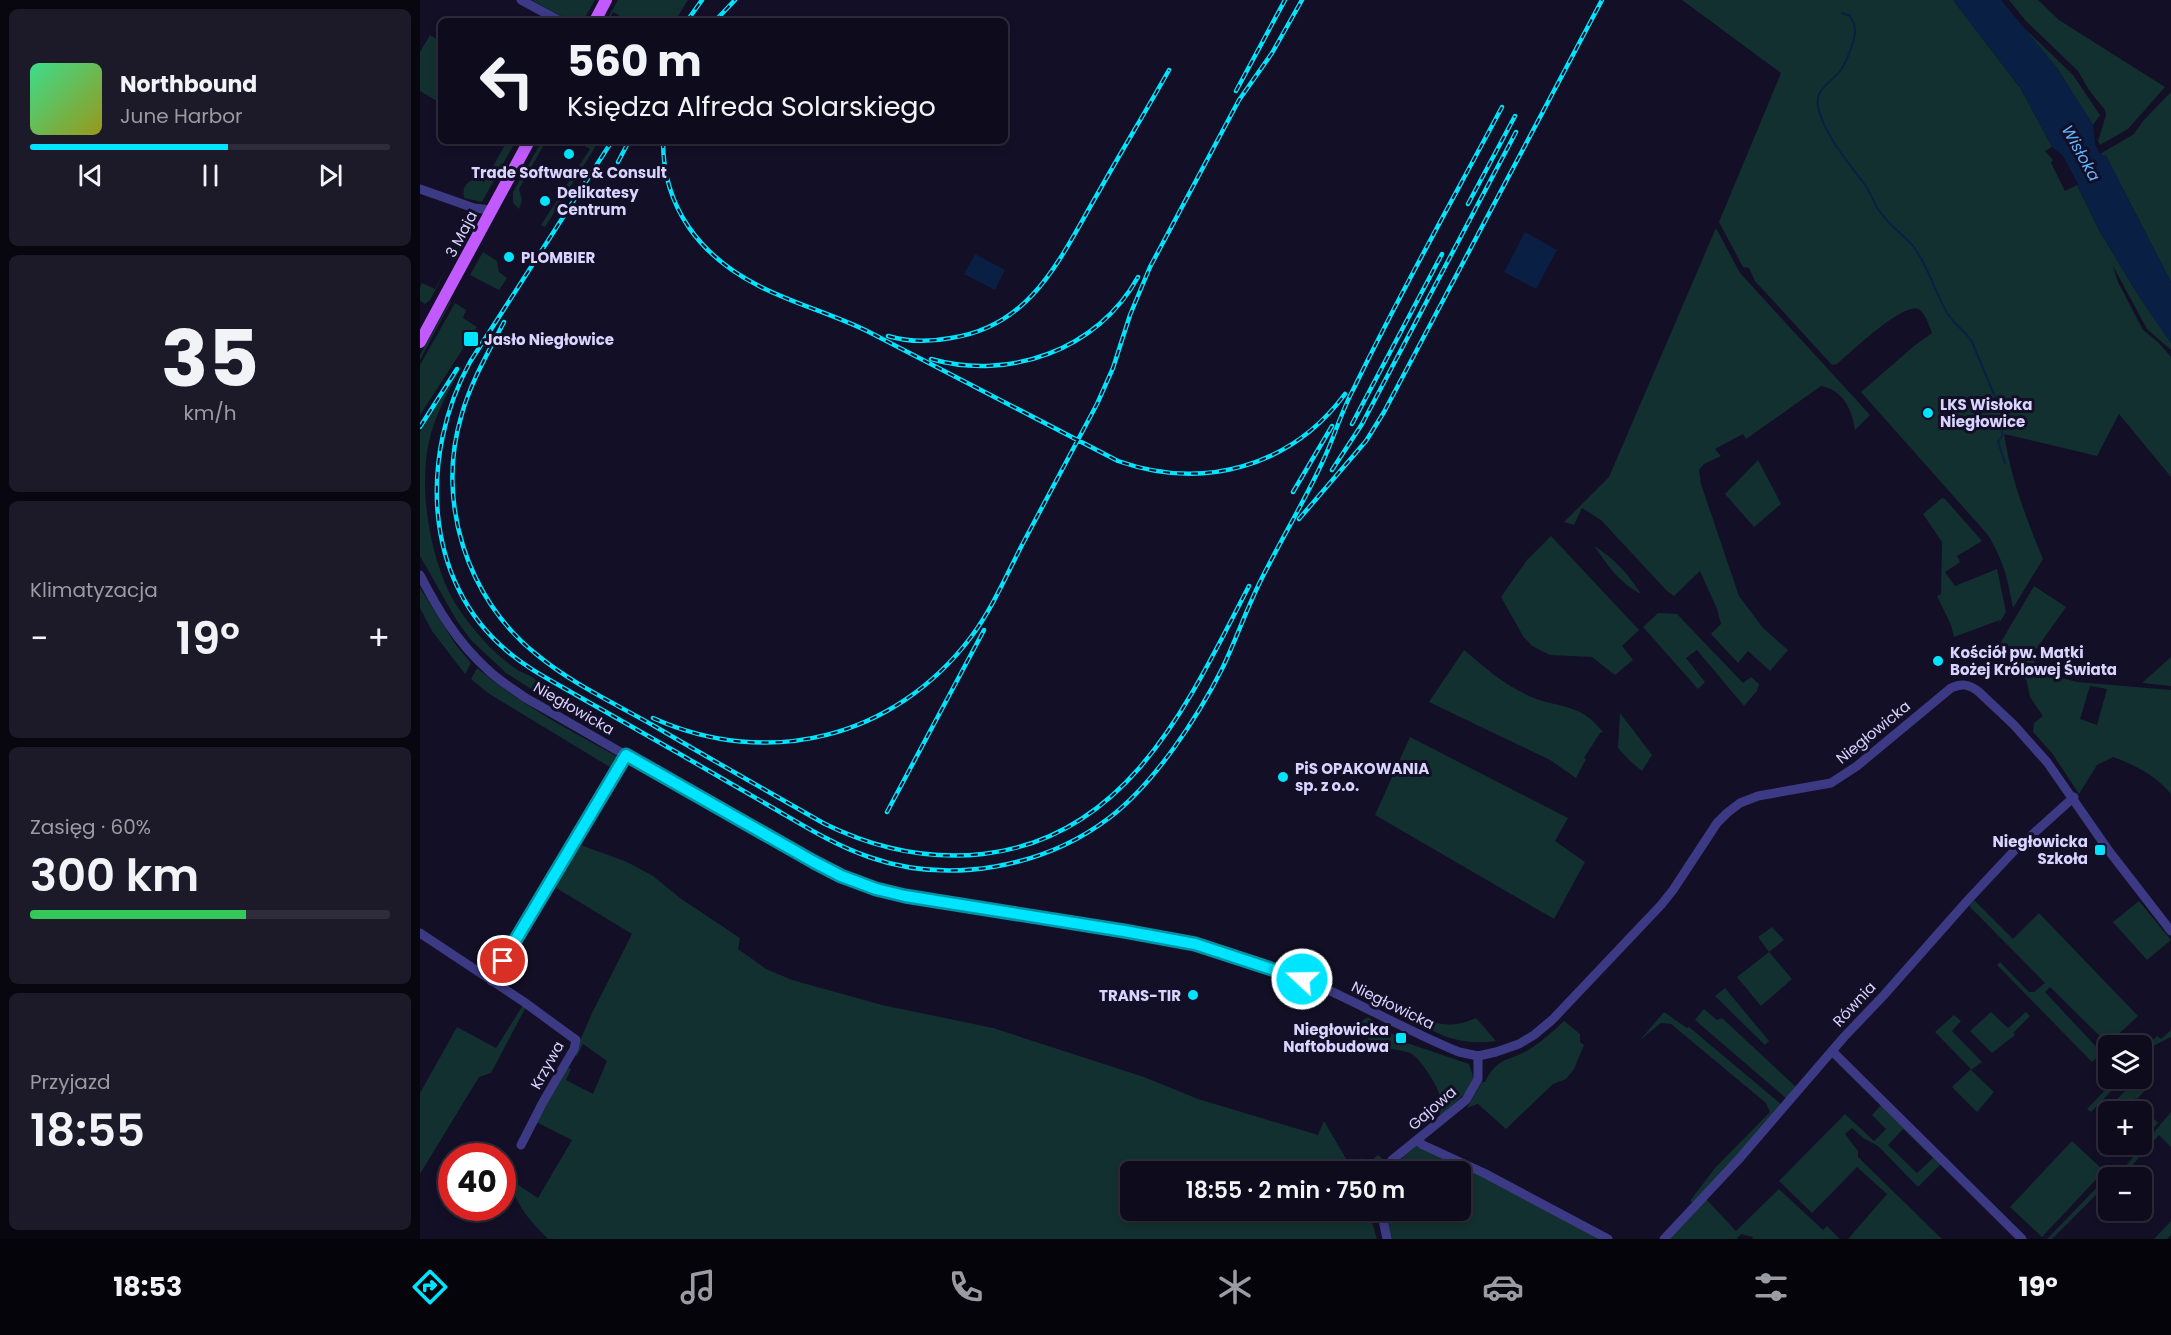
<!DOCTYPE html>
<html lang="pl">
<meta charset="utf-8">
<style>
:root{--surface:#0e0b1c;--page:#1c1929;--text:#f1f3f6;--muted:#9b9ba3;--line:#2e2b3b;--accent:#00e5ff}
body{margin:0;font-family:Poppins,sans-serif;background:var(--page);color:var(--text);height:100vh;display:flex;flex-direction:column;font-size:22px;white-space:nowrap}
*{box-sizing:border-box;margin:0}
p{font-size:20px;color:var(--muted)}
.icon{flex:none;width:33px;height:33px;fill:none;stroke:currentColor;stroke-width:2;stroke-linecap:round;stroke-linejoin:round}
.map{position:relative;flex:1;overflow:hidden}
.sheet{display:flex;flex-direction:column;gap:9px;padding:9px;background:#08060f;width:420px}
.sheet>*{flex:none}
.hud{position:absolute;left:18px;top:18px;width:570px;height:126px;border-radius:9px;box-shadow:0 3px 9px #0003,0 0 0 2px var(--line);background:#0e0b1c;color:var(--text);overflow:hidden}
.fabs{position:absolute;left:1678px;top:1035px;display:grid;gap:12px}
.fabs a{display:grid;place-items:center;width:54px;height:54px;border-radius:9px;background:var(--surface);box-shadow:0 3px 9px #0003,0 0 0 2px var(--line);font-size:30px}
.speed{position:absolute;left:18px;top:1143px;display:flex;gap:12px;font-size:30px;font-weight:700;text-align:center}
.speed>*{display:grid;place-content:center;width:78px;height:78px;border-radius:50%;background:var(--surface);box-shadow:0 3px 9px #0003,0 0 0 2px var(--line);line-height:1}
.speed .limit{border:9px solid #d22;background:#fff;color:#111}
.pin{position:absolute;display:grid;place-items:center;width:51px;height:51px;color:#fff;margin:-26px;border:3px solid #fff;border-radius:50%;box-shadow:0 2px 6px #0007}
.me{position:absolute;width:66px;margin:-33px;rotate:291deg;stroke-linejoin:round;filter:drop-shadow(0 0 4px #0008)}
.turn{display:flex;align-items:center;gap:21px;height:126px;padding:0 30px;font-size:27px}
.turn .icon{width:78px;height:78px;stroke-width:2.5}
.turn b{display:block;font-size:42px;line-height:51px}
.big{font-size:45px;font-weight:600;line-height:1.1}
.sheet .widget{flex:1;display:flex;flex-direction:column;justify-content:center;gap:9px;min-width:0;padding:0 21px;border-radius:9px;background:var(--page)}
.sheet .dial{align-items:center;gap:0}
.dial b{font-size:78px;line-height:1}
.song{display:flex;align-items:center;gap:18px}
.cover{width:72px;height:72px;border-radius:9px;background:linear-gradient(135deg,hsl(150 70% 55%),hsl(60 70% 35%))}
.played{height:6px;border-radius:3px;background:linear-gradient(90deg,var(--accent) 55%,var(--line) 55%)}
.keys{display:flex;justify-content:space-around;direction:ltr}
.heat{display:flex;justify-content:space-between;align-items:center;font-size:33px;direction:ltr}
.charge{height:9px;border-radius:4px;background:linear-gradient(90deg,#34c759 60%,var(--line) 0)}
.trip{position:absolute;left:700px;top:1161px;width:351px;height:60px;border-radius:9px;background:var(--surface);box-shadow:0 3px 9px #0003,0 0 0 2px var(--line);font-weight:600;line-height:60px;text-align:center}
.tabs{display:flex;height:96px;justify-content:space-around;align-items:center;background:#06040b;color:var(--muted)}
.tabs .icon{width:42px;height:42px}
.tabs .selected{color:var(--accent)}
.tabs b{font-size:27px;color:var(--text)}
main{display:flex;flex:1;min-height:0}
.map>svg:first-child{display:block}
</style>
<main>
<section class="sheet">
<div class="widget">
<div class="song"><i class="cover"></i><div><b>Northbound</b><p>June Harbor</p></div></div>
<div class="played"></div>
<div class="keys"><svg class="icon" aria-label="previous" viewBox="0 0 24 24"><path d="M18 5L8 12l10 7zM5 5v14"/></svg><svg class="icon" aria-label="pause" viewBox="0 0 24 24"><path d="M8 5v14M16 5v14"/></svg><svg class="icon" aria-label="next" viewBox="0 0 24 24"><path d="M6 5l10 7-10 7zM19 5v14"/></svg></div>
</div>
<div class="widget dial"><b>35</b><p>km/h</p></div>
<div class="widget"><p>Klimatyzacja</p>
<div class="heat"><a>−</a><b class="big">19°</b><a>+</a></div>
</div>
<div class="widget"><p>Zasięg · 60%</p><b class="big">300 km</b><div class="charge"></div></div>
<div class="widget"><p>Przyjazd</p><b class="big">18:55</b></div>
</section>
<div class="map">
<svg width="1751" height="1239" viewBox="0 0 1751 1239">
<rect width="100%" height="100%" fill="#130f26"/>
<path fill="#12302f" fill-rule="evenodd" d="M112,0H175L163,21C145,21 128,9 112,0Z
M198,0H268L255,21H209L193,12L189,21H186Z
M1262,0H1533L1601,89L1632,147L1625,151L1633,160L1631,163L1645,191L1657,185L1680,232L1720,298L1751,343V350L1727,329L1693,266L1698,282L1723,330L1738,342L1751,357V477L1699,414L1677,456L1584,434C1592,482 1605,515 1623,559L1593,608C1588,579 1583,560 1568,535L1441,392L1494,346L1512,333C1509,326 1505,312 1498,309C1482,303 1430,353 1417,364L1412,365L1335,281L1329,268L1323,267L1299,222L1361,73Z
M1589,0H1618L1639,20L1745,87L1708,129L1680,145L1678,141L1686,115L1685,110L1669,90L1658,71L1606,21Z
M1602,26L1653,75L1680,115L1673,125L1637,68Z
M10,35L21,42L20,103L0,91V52Z
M1751,92V282L1686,156L1680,154L1714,134L1723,121Z
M79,141H89L94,144L62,202L44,198C42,188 46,181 56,179L64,182L85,145Z
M122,141H126L99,189L102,200L99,209L93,203V192Z
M156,141H179L125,227L121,225L170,149Z
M1296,228L1320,273L1450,415L1435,430C1432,409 1423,390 1401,386L1326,439L1323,434L1295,449L1301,456L1284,464L1279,470L1281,484L1319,596L1343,628L1368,650L1350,671L1328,651L1318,663L1291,634L1301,624L1297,609L1280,571L1254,596L1247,591L1181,520L1162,508L1154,525L1144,522L1189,477Z
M63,252L77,261L79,272L87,278L79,290L50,275Z
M28,266L10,300L5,304L0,301V287L2,283L15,289Z
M30,301L31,302L0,360V355Z
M35,303L46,310L43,318L57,327L0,415V365Z
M47,358C31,386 14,415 8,446C0,491 9,548 28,590C37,609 51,626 65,642C74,652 85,661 96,669C102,673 111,675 116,680C120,684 121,692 124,697L86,673L51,640L37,621L0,556V432Z
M1338,460L1361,504L1334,527L1305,494Z
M1522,498L1525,499L1562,541L1537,556L1540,562L1525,572L1535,586L1577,569L1586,612L1578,625L1580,620L1534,637L1531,625L1517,596L1521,594L1522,542L1503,514Z
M1131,536L1219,630L1202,646L1213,660L1195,675L1172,657L1130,655L1112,646L1103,636L1081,597L1107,560Z
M1174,546C1193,557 1209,575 1221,594C1199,583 1188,565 1174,546Z
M1614,586L1646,607L1612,655L1615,664C1602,661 1581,662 1578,647Z
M0,588L36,645L51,663L45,674L12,631L0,608Z
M1238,613L1257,614L1323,683L1331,677L1339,684L1337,691L1324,706L1277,650L1266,658L1285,682L1278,689L1223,627Z
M1044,650C1063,666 1082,683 1105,694C1137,710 1158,700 1183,732L1180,733L1164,758L1166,759L1156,778L1130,760L1009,702Z
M1751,657V686L1722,683Z
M1598,666L1657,682L1751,690V794C1735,775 1715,765 1693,757L1677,765L1659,794L1632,753L1613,732L1614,723L1623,716L1610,697L1607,682ZM1670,686L1687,689L1677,725L1660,719Z
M57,668C100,704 149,730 198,757L193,769L68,693L51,679Z
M1200,713L1232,755L1222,771L1210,761L1198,748Z
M990,737L1148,818L1135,841L1165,862L1134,919L955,815Z
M158,844L207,862L233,876L260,898L320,938L318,949L346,969L372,980L462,1005L573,1028L724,1077L778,1099L898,1135L904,1121L932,1169L940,1158L948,1164L958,1155L964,1160L948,1172H711V1210L949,1211L957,1239H128C108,1219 97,1206 89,1179L118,1198L152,1140L116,1122L147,1067L151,1069L146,1080L173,1094L187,1061L163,1044L157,1056L154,1055L172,1013L212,934L133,886Z
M1554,900L1593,939L1619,913L1718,1016L1688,1044L1630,987L1625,992L1682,1053L1672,1062L1577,965L1580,962L1609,992H1614L1625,983L1549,906Z
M1719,901L1751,940L1727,960L1693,922Z
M1352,927L1364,940L1349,952L1372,979L1341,1006L1317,977L1349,952L1338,937Z
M1305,988L1349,1041L1345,1045L1295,996Z
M103,1005L106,1007L71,1073L59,1077L0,1174V1093L37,1027L76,1048Z
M974,1006C1005,1019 1023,1033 1056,1018L1076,1041C1033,1047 1012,1030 975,1011Z
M1284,1009L1297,1020L1302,1018L1376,1087L1367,1099L1275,1020Z
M1244,1012L1267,1028L1269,1027L1362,1105L1275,1203L1270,1201L1295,1168L1350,1112L1346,1103L1251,1024L1241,1023L1220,1040Z
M1571,1012L1588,1028L1606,1012L1610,1016L1593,1033L1595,1035L1572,1053L1550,1031Z
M1534,1015L1541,1021L1532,1031L1562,1062L1551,1070L1574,1092L1557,1112L1532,1087L1551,1069L1515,1032Z
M948,1017L984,1042L1049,1064L1054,1079L1047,1092L1019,1117C1020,1111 1021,1104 1020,1098C1020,1089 999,1056 990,1053C977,1048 963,1049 949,1049L948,1034L944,1026L941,1029L939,1027L943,1020Z
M1144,1021L1160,1034V1042L1164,1045L1154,1069L1146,1079L1133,1084L1086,1129L1058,1104L1047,1108L1062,1082H1065C1078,1056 1088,1062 1110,1049C1122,1041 1134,1031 1144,1021Z
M1751,1030V1037L1735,1045L1722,1059V1052L1737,1036L1741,1039Z
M1724,1074L1733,1082L1717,1099L1714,1097L1724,1108L1721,1111H1710L1697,1099L1706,1090L1708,1091Z
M1689,1075V1078L1703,1079L1671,1112L1667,1109L1692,1083L1687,1077Z
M1461,1105L1522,1163L1498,1187L1458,1146L1443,1138L1432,1128L1425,1134L1438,1151V1157L1522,1239H1428L1467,1194L1437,1167L1392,1213L1359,1181L1425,1114L1454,1141L1466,1129L1452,1115ZM1483,1129L1513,1158L1497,1173L1468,1145Z
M1725,1109L1738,1123L1722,1141V1112Z
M1751,1112V1147L1739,1135L1702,1177L1689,1178V1182L1632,1239H1627L1691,1173L1699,1174Z
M1652,1141L1684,1171L1622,1237L1590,1207Z
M998,1145L1048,1168L1183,1239H971L966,1211L1041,1210V1172L970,1171L976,1163Z
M1359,1189L1403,1230L1407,1226L1420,1239H1332L1333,1237L1321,1234L1317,1239H1247L1286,1199L1316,1231Z
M1751,1221V1235L1747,1239H1734Z"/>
<path fill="#0a1f44" d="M1533,0H1581L1637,68L1673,125L1675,144L1680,154L1686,156L1751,282V343L1720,298L1680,232L1657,185L1658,184L1643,156L1632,147L1601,89Z
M1105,232L1137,250L1116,289L1084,272Z
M555,254L585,270L575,290L544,274Z"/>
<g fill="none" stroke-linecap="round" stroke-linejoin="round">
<path stroke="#0a1f44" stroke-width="2" d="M1422,13L1430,16C1432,20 1435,24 1435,29C1436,38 1426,64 1420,71C1411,83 1394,89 1398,107C1404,135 1429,163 1445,185C1452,194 1454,205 1461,213C1469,225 1483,234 1493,246C1508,265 1514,290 1526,311C1533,324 1545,330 1552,342L1583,416L1582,436L1578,442L1585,463"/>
<path stroke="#3d3a85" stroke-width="9" d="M101,0L140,21
M0,189L54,208L71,210
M0,575C18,610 38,643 67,669C78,680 92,688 104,697C170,734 234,772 299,809C359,844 418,879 485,896C609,917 737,928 857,969C920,991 977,1027 1039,1052L1058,1056L1076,1052L1099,1044L1114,1035L1132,1020L1241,905L1253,890L1297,823L1307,813L1320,803L1338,796L1411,783L1437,766L1531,688C1542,683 1549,684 1559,692L1594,725L1627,762L1689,851L1751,931
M0,933L104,1002L156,1040L154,1049L123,1102L101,1145
M71,981L206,755
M1412,1051L1602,1239
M998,1141L1003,1145L1064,1173L1188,1239
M965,1172L972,1160L1046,1100L1058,1079V1056
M961,1210L967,1239
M1244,1239L1319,1159L1424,1037L1464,995L1548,900L1593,852L1654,797"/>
<path stroke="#c25bff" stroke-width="12" d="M175,21L186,0
M0,342L109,141"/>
<defs>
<path id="rail" d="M267,21L282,0
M295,21L315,0
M816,91L865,0
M192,141L50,362C0,454 2,580 87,651C108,669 132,681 156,695C190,714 224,734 258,753C292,773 326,792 360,812C389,829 417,846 449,857C528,885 623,868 689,818C734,784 778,717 803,667C816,639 826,611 839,584C859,543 883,504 902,463C914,438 921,412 934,388C980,293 1032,201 1082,107
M243,141C243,208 280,256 339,286C374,304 413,314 449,332L698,461C783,491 871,467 925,394
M198,162L209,141
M1048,204L1095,116
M84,322C68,353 50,383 41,417C16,502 47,599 116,654C152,684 196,704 236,727C292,760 349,792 405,824C456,849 507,860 563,854C710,837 769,701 829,586
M468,336C488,342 510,342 531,338C613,326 641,256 678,193C701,152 726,111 749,70
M511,359C589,381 678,350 718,277
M932,424L1022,254
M0,427L37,369
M912,470L942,424L1096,132
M873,492L912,426
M879,519L946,441L964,412L1182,0
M233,718C348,770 475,738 551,637C572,609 586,576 602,545C627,498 652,451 677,404L693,368L710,315L730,267L819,100L852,53L882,0
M467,812L564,630"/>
</defs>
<use href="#rail" stroke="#00e5ff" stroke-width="4.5"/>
<use href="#rail" stroke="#130f26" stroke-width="2" stroke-dasharray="7" stroke-linecap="butt"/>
</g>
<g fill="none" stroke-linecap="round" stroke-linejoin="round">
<defs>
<path id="route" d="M83,961L206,755L394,862L421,876L456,889L485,896L704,931L775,944L882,979"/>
</defs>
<use href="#route" stroke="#0095a6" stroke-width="15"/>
<use href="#route" stroke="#00e5ff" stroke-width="10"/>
</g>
<g fill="#00e5ff" stroke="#130f26" stroke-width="2">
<circle cx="149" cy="154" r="6"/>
<circle cx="125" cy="201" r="6"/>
<circle cx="89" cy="257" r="6"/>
<rect x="43" y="331" width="16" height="16" rx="3"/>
<circle cx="1508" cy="413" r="6"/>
<circle cx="1518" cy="661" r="6"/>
<circle cx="863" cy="777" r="6"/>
<rect x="1674" y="844" width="12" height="12" rx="3"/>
<circle cx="773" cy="995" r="6"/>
<rect x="975" y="1032" width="12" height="12" rx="3"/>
</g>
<g text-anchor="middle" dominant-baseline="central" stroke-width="6" stroke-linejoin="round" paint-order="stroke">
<g font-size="15" font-weight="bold" fill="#d9d4ff" stroke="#130f26" text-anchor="start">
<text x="149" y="172" text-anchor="middle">Trade Software &amp; Consult</text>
<text x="137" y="192">Delikatesy<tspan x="137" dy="17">Centrum</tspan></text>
<text x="101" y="257">PLOMBIER</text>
<text x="64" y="339">Jasło Niegłowice</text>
<text x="1520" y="404">LKS Wisłoka<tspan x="1520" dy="17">Niegłowice</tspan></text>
<text x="1530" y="652">Kościół pw. Matki<tspan x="1530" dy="17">Bożej Królowej Świata</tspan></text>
<text x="875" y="768">PiS OPAKOWANIA<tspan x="875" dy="17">sp. z o.o.</tspan></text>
<text x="1668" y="841" text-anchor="end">Niegłowicka<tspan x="1668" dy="17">Szkoła</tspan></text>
<text x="761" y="995" text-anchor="end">TRANS-TIR</text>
<text x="969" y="1029" text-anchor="end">Niegłowicka<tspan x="969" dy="17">Naftobudowa</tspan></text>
</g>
<g font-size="15" fill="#d9d4ff" stroke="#130f26">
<text transform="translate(41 234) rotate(-62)">3 Maja</text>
<text transform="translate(154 708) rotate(30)">Niegłowicka</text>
<text transform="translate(1453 732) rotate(-39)">Niegłowicka</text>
<text transform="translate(1434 1004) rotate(-47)">Równia</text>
<text transform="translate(973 1005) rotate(26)">Niegłowicka</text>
<text transform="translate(127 1065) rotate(-61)">Krzywa</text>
<text transform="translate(1012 1108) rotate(-41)">Gajowa</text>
</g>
<g font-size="16" font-style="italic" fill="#62b6ff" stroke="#130f26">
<text transform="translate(1661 153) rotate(61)">Wisłoka</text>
</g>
</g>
</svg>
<div class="fabs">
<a><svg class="icon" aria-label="layers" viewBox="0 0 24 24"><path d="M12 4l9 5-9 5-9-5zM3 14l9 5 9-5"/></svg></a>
<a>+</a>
<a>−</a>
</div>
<div class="speed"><div class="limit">40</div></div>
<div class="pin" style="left:83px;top:961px;background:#d93025"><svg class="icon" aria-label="arrive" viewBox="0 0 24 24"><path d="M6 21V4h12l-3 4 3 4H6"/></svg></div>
<svg class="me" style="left:882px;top:979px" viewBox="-20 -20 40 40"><circle r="17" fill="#00e5ff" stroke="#fff" stroke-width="3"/><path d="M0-11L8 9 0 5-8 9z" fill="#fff"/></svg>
<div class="trip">18:55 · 2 min · 750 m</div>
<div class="hud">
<div class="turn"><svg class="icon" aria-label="left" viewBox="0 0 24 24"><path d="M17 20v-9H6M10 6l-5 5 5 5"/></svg><div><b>560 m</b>Księdza Alfreda Solarskiego</div></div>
</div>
</div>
</main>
<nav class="tabs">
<b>18:53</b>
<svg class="icon selected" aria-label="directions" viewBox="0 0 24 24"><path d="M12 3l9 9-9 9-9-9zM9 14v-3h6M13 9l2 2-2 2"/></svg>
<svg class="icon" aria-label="music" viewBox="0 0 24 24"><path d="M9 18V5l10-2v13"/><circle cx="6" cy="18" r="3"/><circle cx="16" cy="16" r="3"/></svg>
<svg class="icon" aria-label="phone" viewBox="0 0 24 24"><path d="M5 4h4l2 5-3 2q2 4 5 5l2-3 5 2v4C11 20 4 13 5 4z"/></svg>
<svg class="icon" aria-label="climate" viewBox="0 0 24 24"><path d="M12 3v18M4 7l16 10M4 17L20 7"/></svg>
<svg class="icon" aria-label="car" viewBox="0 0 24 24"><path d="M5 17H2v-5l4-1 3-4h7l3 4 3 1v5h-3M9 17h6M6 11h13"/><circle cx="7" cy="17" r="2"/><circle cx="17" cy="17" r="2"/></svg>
<svg class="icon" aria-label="filters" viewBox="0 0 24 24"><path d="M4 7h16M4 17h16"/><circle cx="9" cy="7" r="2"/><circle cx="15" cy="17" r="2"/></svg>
<b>19°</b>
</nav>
